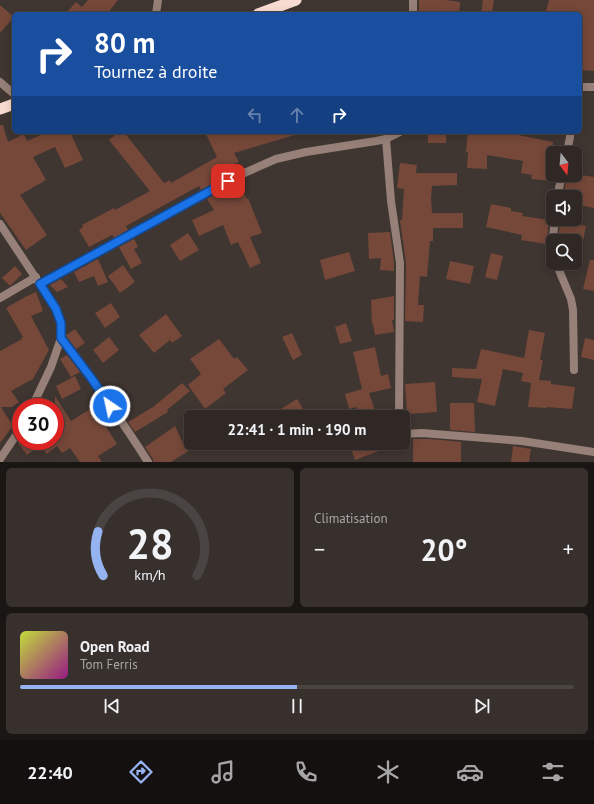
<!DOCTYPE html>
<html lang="fr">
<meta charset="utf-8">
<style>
:root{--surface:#2f2825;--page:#37302d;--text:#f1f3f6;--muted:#a7a6a7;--line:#4a4442;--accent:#95b2f1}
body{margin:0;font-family:"PT Sans",sans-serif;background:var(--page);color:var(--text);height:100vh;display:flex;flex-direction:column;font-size:15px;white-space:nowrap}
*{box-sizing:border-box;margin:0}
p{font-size:13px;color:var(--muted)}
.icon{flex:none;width:22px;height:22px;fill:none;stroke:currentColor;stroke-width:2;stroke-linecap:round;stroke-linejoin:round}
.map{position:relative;height:462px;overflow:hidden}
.side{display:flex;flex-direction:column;gap:6px;padding:6px;background:#1a1614;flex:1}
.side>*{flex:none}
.top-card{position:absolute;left:12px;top:12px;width:570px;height:122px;border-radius:6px;box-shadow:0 2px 10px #0003,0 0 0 1px var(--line);background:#1a4fa0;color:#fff;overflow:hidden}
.needle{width:26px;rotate:164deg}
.fabs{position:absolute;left:546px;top:146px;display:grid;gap:8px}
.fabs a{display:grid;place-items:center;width:36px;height:36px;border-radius:6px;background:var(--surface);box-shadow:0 2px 10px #0003,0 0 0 1px var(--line);font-size:20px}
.speed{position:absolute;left:12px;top:398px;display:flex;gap:8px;font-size:20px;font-weight:700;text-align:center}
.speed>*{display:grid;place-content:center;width:52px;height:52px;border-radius:50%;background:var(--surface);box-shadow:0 2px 10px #0003,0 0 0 1px var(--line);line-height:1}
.speed .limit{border:6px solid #d22;background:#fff;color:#111}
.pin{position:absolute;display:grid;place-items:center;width:34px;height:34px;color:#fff;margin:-17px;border-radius:8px;box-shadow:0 2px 6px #0006}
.me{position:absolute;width:44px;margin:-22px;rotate:326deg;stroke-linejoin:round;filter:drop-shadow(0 0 3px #0008)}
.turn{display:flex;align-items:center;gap:14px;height:84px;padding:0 16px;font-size:18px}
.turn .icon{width:52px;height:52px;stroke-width:2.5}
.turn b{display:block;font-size:28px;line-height:34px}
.lanes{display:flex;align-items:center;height:38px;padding:0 16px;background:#0003;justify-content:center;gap:20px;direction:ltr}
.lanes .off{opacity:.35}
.big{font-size:30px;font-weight:800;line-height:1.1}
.side .tile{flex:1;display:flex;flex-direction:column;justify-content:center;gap:6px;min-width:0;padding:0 14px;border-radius:6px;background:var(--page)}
.side .dial{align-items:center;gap:0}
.dial svg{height:104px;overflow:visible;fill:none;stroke:var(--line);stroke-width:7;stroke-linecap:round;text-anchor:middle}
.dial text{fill:var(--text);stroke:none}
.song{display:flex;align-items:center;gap:12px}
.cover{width:48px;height:48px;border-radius:6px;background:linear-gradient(135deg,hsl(70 70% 55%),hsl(310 70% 35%))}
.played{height:4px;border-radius:2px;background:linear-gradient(90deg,var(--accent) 50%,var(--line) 50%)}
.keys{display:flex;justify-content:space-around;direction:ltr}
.heat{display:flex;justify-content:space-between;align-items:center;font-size:22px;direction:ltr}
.side .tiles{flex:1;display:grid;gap:6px;grid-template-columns:1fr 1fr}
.tile:last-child{grid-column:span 2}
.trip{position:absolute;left:184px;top:410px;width:226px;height:40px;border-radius:6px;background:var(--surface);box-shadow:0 2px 10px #0003,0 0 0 1px var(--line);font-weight:800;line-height:40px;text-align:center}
.tabs{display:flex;height:64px;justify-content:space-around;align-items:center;background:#13100f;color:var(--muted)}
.tabs .icon{width:28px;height:28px}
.tabs .active{color:var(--accent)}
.tabs b{font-size:18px;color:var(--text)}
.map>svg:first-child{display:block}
</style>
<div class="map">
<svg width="594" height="462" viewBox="0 0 594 462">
<rect width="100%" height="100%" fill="#3f3531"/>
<path fill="#754839" d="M88,0H118L107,14H65L76,2L82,7Z
M419,0H446L460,2L459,14H419Z
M483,0H494L492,14H481Z
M549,0H594V71L580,70V14H545Z
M0,5L14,17L0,33Z
M0,125H3L8,142L24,134L27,141L48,132H70L83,160L65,168L55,147L33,157L46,180L20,195L47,235L26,250L0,213Z
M119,132H124L164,183L170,180L171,183L217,157L205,132H295V135L234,153L239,162L229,166L233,173L201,190L199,186L126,226L128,230L114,238L112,235L89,247L79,230L83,227L82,225L114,208L115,210L150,191L109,140Z
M428,132H446V143H428Z
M468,132H511L518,133V135L553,142V181L531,179L532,175L521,173L523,161L487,155V169L467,168L468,152H466Z
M400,163L417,165L416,173H457V185L432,186L431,198L432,213H463V228H433V241H430L427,277L420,276L418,305H424L423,322L405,321L406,263L400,220H402L404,189L397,188Z
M575,174L594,177V208L575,204V197H563L567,175H575Z
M238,182L247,199L248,198L262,233L250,237L261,263L250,268L238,242L231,245L223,225L199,236L192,220L214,210L207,199Z
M491,204L511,208V211L523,213L522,216L549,220L547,241H546V244L521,240L522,235L486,227Z
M560,221L586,226L583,241H558Z
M390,232L394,263V271L380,270L381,258L369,259L368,233Z
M188,233L199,250L180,261L170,245Z
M134,239L138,247L134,249L142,263L131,269L119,247Z
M349,252L355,271L325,280L320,260Z
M491,253L503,256L497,280L485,277Z
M98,259L108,282L98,286L94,276L79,282L74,272Z
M590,260H594V291L583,289Z
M450,261L474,266L470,284L446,279Z
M123,265L135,282L120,293L108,276Z
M15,266L22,274L10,286L2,278Z
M61,279L68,287L57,292L50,285Z
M36,292L43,311L31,316L49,350L33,379L11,391L19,402L12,407H1L13,426L0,443V351L22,339L21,338L23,337L6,308L25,297Z
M394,296V320H392L394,332L375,335L373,324H372L371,300Z
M111,303L120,317L105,328L95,313Z
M166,314L182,336L172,343L170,340L154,353L139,335Z
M346,323L352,341L340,344L335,327Z
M75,329L85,343L76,349L66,336V335Z
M529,330L545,333L540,360H543L539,380L551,381V384L575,387L572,409L547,407V408L528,407L531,383L521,381L523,373L503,369L495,406L477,402L482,379L452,377V368L476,369L481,349L524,358Z
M292,333L302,355L293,360L282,337Z
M109,337L119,350L103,363L93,350Z
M585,338L594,340V360L581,357Z
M219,339L234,359L237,357L248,370L223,389L226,393L205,409L188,385L201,374L190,359Z
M375,347L381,376L388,374L391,388L369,393L377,417H360L356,407L349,409L345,394L362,389L353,352Z
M67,355L80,372L71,377L60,359Z
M75,376L81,389L62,399L56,386Z
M435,382L437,412L407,414L405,384Z
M182,383L190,391L167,410L168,412L135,432L128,422L153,407Z
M55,396L71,421L100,403L110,418L103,422L117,444L98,456L102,462H80L70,448L62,453L57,446L47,454L40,445L27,455L18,443L19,441H55V434L60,430L55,423Z
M297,399L308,417H268Z
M450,403H474L475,432L450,430Z
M175,426L183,443L185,442L190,450L171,462H153V459L145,447Z
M413,439H431L461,442V462H413Z
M349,443H397V444L355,460Z
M513,446L531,449L529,462H511Z"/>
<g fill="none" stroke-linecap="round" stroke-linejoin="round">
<path stroke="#968078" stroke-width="8" d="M156,14L158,0
M413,14V0
M0,82L14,94
M580,87H594
M386,139L391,201L400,263L399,417
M567,153L570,137V132
M557,197L562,175
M0,224L51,301L56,309L61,323V338L51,367L32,407
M553,255L552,246L555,219
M556,263L571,299L573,310L574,370
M40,284L242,174L276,159L306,152L376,141L386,139L400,132
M0,298L36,277
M61,338C92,379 121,419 148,462
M403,434L422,433L522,441L594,452
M0,459L21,428"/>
<path stroke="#f8dcd2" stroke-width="11" d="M258,14L296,0
M0,109L14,104"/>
</g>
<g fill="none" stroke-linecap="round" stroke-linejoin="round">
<defs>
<path id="route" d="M110,406L92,379L61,338V323L56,309L40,284L228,181"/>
</defs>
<use href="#route" stroke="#114b97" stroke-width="10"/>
<use href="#route" stroke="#1a73e8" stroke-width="7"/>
</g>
</svg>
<div class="fabs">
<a><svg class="needle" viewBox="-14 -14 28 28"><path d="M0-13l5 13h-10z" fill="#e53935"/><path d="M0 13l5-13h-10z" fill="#a7a6a7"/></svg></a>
<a><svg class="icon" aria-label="sound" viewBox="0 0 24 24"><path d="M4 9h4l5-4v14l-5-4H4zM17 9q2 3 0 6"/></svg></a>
<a><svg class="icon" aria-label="search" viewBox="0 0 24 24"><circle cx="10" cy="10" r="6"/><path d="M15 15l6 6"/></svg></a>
</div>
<div class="speed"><div class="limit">30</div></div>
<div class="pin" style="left:228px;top:181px;background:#d93025"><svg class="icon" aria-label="arrive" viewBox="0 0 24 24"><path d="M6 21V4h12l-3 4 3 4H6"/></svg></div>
<svg class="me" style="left:110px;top:406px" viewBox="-20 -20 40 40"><circle r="17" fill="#1a73e8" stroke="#fff" stroke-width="3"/><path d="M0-11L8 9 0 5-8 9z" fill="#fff"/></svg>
<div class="trip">22:41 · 1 min · 190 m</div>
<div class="top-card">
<div class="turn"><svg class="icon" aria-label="right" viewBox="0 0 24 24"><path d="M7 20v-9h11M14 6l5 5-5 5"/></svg><div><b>80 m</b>Tournez à droite</div></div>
<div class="lanes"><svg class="icon off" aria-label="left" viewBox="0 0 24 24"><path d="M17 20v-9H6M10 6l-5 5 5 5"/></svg><svg class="icon off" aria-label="ahead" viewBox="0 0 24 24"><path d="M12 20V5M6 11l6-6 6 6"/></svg><svg class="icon" aria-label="right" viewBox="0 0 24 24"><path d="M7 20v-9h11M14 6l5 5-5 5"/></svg></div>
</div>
</div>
<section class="side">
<div class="tiles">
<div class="tile dial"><svg viewBox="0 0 100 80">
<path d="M14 69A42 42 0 1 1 86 69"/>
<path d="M14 69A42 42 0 0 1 10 35" stroke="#95b2f1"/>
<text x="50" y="56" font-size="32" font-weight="700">28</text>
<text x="50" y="72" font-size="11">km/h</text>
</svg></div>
<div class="tile"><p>Climatisation</p>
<div class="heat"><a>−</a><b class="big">20°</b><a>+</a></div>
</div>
<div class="tile">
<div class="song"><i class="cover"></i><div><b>Open Road</b><p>Tom Ferris</p></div></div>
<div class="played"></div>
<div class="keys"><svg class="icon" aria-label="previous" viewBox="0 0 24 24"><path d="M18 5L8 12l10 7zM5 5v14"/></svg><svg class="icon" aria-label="pause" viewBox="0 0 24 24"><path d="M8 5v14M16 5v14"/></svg><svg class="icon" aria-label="next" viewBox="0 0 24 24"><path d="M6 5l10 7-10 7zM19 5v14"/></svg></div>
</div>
</div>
</section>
<nav class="tabs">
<b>22:40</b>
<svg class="icon active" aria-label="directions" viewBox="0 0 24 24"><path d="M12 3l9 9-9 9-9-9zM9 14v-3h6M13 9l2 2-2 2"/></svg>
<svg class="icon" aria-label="music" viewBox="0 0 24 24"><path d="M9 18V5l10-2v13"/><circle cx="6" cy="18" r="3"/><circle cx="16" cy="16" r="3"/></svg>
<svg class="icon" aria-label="phone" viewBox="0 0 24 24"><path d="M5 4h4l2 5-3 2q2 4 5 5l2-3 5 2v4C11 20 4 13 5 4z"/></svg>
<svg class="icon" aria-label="climate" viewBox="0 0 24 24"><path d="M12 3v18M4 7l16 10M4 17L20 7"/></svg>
<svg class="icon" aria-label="car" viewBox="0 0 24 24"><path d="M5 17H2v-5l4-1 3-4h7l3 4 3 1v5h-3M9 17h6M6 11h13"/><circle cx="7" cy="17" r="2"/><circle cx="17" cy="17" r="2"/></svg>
<svg class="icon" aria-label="filters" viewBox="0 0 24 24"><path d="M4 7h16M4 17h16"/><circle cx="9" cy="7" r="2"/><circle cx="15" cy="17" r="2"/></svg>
</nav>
